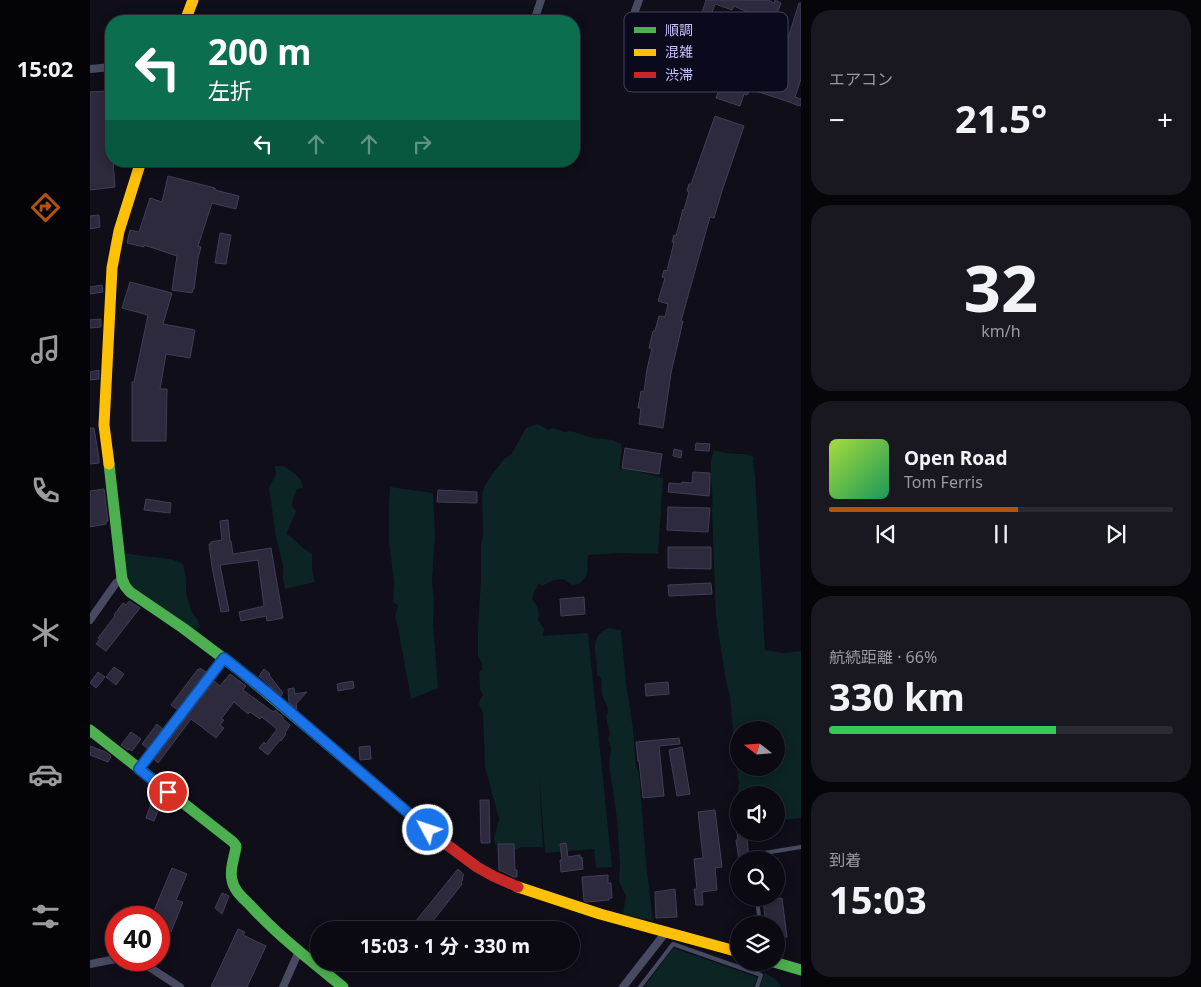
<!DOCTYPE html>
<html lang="ja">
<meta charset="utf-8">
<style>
:root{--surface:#0b0a13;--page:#191821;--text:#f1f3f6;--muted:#9a9aa0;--line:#2b2b33;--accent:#b45309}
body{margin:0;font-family:"Noto Sans","Noto Sans JP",sans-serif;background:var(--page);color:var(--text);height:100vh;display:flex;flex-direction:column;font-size:19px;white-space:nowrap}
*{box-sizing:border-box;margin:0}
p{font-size:16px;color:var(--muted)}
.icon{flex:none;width:28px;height:28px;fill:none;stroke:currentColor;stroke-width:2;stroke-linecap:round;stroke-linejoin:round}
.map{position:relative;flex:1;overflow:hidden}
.drawer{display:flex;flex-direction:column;gap:10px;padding:10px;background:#06060a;width:400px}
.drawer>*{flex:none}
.top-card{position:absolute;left:15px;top:15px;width:475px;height:152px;border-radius:20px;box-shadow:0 2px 12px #0003,0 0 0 1px var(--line);background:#0b6e4f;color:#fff;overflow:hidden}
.needle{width:32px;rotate:287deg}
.tools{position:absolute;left:640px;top:721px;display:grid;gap:10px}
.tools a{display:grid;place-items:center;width:55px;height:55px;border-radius:50%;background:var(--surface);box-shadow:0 2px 12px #0003,0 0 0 1px var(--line);font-size:25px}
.speed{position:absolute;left:15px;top:906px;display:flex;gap:10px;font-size:25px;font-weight:700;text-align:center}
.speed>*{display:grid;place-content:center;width:65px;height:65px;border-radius:50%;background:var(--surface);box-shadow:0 2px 12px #0003,0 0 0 1px var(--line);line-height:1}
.speed .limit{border:8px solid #d22;background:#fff;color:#111}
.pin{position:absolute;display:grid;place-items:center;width:42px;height:42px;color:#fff;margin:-21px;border:2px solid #fff;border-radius:50%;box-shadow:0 1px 5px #0007}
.me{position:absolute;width:55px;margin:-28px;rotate:310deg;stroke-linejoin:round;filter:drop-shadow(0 0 4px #0008)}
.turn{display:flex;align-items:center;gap:18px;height:105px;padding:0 20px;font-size:22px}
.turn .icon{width:65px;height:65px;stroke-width:2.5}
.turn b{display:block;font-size:35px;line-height:42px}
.lanes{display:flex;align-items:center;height:48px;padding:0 20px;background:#0003;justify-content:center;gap:25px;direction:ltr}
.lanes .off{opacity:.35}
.big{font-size:38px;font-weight:700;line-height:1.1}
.drawer .tile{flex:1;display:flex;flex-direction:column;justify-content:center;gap:8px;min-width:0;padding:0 18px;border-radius:20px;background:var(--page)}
.drawer .dial{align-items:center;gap:0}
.dial b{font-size:65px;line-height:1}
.song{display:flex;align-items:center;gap:15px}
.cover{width:60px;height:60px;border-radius:8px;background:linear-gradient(135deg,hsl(80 70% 55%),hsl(150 70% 35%))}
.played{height:5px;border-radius:2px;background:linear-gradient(90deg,var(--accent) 55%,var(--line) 55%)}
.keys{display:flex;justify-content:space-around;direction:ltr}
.heat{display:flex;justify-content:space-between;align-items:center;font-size:28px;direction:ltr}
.charge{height:8px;border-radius:4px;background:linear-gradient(90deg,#34c759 66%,var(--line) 0)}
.trip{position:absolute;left:220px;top:921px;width:270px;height:50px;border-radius:25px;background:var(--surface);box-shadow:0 2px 12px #0003,0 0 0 1px var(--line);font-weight:700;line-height:50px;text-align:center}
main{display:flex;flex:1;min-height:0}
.tabs{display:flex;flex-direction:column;width:90px;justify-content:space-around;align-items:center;background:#040408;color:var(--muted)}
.tabs .icon{width:35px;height:35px}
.tabs .active{color:var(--accent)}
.tabs b{font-size:22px;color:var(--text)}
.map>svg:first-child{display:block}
</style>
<main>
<nav class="tabs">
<b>15:02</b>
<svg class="icon active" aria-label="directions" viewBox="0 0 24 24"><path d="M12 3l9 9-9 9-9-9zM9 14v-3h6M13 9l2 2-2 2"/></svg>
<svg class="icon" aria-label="music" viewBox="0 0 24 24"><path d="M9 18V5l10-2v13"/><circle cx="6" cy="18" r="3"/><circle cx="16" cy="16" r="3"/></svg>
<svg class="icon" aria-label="phone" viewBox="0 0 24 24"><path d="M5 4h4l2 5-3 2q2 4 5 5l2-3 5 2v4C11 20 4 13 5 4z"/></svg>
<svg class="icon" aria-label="climate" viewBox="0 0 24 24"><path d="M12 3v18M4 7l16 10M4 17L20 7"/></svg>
<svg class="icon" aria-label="car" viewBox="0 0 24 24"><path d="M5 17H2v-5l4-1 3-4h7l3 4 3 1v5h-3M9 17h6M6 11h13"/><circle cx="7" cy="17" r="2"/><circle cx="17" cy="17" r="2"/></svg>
<svg class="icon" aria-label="filters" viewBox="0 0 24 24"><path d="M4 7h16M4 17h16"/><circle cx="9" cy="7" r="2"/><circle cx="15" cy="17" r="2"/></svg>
</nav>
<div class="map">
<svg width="711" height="987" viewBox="0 0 711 987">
<rect width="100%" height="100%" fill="#0f0e19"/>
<path fill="#0c2423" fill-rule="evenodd" d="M448,424L458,430L463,428L474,432L481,431L503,438L523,440L531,444L532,451L529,469H539L573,478L568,554L531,553L498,555L497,574L494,579L489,584L482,585L473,579L464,580L452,586L449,583L443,594L442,599C448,606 450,611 448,620L454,629L453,636L498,633L522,867L506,868L504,849L455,853L449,776L453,847H432L424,850L405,845L404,838L409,819L395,767L393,713L389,704L390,700L393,695L390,689L389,672L392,670V663L388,656V628L391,580V546L393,533L392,493L395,485L404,472L415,458L421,455L436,428Z
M624,450C628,451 632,452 636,453C645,455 655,452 664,457L663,462L665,476L675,650L692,653L711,651V818L686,821V795H649V818L647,813L646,805L649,782L645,758L640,696L636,681L626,618L622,511C624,494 620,479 621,462C621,458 623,454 624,450ZM649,730H686V768H649Z
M185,466H194L204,473L211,480L213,488L207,489C205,496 198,505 206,511L198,530L197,534C206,539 212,550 222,553V569L225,582L195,589L193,578V566L186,537L179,488L186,474Z
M300,487L343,493L345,534L342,580L344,603L343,624L348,688L321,699L310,639L309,631L305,617L308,605L303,602L304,581L299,543V502Z
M36,553C53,558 78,555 93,564L96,578V593L102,612L107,619L110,628L103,629L41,588C35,578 31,564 36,553Z
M518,628L531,630L536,683L543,729L546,766L549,774L556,863L563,921L533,914L536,896L529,882L530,864L527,819L519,764L521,748L518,739L520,734L516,717C521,706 514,704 512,694C511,689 512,683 511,678L507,675C509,658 496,638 518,628Z
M583,948L667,977L664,987H554Z
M674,973C682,976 688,980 691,987H670Z"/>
<path fill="#2c2a3c" stroke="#413f58" d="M616,0H678L684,3L685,0L691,3L684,22L675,18L669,39L666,38L660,58L665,60L661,71L676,76L680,64L689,67L709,3H711V79L705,97L711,99V106L709,105V106L702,103L660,89L657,95L654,94L650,106L626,98L641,52L651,55L664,15L644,6L642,10L625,4L618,24L609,22Z
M18,91L20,105L15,106L16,120H21V161H23L25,187L0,190V92Z
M625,116L654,126L631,194L624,218L620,217L591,321H593L581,373L573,428L549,424L551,408H548L551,391L554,392L557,369L562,348H559L563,331H565L569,316L575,317L578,304L568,301L575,278L572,277L574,270L577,271L584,242H582L584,235L586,236L593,209L594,210L599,192L597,191L599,184H601Z
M78,176L125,188V190L149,196L146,209L122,203L108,246L111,247L108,258L104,289H103L102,293L82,290L87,256L54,245V247L37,243L40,230L49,232L60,198L72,202Z
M9,215L10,227L0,229V216Z
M130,233L141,235L136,264L125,263Z
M40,282L82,293L73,324L105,330L100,358L76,354L70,389H77L76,441H42V382H44L58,315L32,308Z
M12,285L13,292L0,294V287Z
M11,319V327L0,328V320Z
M9,370V379L0,380V372Z
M0,428H4L9,459V463L0,464Z
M606,443L620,444L619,451L605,450Z
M535,448L572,454L569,474L532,468Z
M584,449L592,451L591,458L583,456Z
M603,472L620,473V484L619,496L578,492L579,483L592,484V482L602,483Z
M14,489L18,521H16V524L0,527V491Z
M348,490L387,492V503L347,502Z
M56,499L81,503L80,513L54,510Z
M578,507L620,508L618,532L577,530Z
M138,520L140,541H141L143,554L181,548L193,618L177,621L176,616L151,621L149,612L174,606L168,560L130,565L139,611L131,612L122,567L119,544H121V542L132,540L130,521Z
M578,547H621V569L578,568Z
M621,583L622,594L579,596L578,585Z
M494,597L495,614L471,616L470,599Z
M39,601L50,608L16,651L6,644L10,639L8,638L25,616L24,615L33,603L36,605Z
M24,667L34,674L26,685L16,677Z
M110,668L116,672L115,674L88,710L81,705L108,669L109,670Z
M174,669L180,674L179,675L193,693L191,696L169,676Z
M8,672L15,677L6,688L0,683Z
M140,674L156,686L153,690L183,712L185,710L193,717V719L200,725L195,733L196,734L191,741L190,740L178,755L169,748L174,742L176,744L187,729L172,717L170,719L160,712L158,714L144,702L131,719L134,720L130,725L134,728L126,738L101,719L68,763L64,759L124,681L130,686Z
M263,681L264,688L248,691L247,684Z
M578,682L579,694L556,696L555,684Z
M204,688L205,694L217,692L206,704L207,709L199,703L198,689Z
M67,724L73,729L58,749L52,744Z
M41,732L51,739L42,751L39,749L38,750L31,745Z
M589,738L590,744L569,746L574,796L553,798L549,761H548L546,742Z
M0,746L16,752L21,756L18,762L0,755Z
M280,746L281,759L270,760L269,747Z
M592,747L600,794L587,796L579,750Z
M63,798L72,801L64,821L56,818Z
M390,800H399L400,843H391Z
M625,810L632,867L625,868L627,890L612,892L613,905H606L604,889H607L604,859L613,858L608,812Z
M647,832H655L656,839L657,838L659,860H649L646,840H648Z
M476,843L478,857L490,855V858L492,857L493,869L471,872L470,860H472L470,844Z
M408,844H424L425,870H427V877H424L409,870Z
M82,868L97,874L86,900L93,902L81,932L69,927V918H61Z
M368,869L374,875L372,878L373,879L371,883L372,884L342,922L344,923L338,930H335L325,922Z
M518,875V883H521L522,898H519V900L497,902L494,901L492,877Z
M585,889L587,917L566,918L565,892Z
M132,893L139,896L132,914L125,908Z
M692,898L697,937L686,938V925H676L673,900Z
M148,929L155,932L153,935L176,946L157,987H121Z"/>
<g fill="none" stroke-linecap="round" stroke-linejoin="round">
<path stroke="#484a62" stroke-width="4" d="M663,860L662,855L711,847
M667,898L670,925
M550,987L583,944L671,975L667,987"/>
<path stroke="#484a62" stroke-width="8" d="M545,11L549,0
M446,15L451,0
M0,69L21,67
M0,620L26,583L32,579
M49,769L134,659
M38,960L56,965L90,987
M0,964L26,959
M193,987L209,951
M533,987L576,932"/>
<path stroke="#4caf50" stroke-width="11" d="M19,464L32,579L35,586L40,592L93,628L149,670L255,759
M0,730L143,842L146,846C145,857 139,869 142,880C144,891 153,898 160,905C188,936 221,961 253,987
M684,962L711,970"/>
<path stroke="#ffc107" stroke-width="11" d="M95,21L103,0
M19,464L14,425L22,268L29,231L51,161
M428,887L510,914L649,952"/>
<path stroke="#c62828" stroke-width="11" d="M255,759L352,841L387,867L403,876L428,887"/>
</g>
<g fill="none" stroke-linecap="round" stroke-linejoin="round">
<defs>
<path id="route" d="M78,792L49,769L134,658L178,693L338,830"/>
</defs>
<use href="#route" stroke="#114b97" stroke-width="12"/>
<use href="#route" stroke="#1a73e8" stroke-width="9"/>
</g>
<rect x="534" y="12" width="164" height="80" rx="8" fill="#0b0a1d" stroke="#434261" stroke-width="1"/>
<rect x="544" y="27" width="22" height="6" fill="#4caf50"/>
<rect x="544" y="49" width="22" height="7" fill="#ffc107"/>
<rect x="544" y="72" width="22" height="6" fill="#c62828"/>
<g font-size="14" fill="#c7c5ff">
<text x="575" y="35">順調</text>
<text x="575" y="57">混雑</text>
<text x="575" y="80">渋滞</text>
</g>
</svg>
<div class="tools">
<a><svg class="needle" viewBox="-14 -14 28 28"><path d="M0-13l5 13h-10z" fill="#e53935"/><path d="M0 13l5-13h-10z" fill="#9a9aa0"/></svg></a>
<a><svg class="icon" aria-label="sound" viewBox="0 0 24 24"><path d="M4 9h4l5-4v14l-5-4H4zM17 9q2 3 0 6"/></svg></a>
<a><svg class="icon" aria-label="search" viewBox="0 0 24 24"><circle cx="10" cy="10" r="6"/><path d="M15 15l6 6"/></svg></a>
<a><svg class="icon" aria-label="layers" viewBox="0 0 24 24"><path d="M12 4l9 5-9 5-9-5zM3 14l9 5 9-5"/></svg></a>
</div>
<div class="speed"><div class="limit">40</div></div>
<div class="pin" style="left:78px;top:792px;background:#d93025"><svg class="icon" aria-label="arrive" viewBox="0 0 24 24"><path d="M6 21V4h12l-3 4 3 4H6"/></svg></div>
<svg class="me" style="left:338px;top:830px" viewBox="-20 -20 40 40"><circle r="17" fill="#1a73e8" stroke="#fff" stroke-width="3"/><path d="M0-11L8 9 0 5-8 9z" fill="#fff"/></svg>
<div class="trip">15:03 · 1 分 · 330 m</div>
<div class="top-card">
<div class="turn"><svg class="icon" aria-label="left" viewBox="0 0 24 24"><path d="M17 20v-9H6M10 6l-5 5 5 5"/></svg><div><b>200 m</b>左折</div></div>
<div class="lanes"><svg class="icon" aria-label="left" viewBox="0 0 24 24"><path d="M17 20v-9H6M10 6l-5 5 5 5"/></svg><svg class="icon off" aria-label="ahead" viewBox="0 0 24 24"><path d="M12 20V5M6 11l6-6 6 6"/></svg><svg class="icon off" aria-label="ahead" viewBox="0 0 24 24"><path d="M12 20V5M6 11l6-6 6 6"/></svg><svg class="icon off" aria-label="right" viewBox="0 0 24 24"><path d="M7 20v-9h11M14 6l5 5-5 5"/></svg></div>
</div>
</div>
<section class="drawer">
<div class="tile"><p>エアコン</p>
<div class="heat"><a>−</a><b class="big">21.5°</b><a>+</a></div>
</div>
<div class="tile dial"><b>32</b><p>km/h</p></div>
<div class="tile">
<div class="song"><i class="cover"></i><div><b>Open Road</b><p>Tom Ferris</p></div></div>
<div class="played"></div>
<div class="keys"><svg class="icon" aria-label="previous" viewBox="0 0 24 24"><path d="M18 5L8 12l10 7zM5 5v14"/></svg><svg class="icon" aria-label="pause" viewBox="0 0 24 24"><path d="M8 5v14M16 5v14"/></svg><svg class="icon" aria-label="next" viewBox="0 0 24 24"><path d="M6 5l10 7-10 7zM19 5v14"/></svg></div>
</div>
<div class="tile"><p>航続距離 · 66%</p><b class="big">330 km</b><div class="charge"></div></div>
<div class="tile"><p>到着</p><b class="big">15:03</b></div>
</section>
</main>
